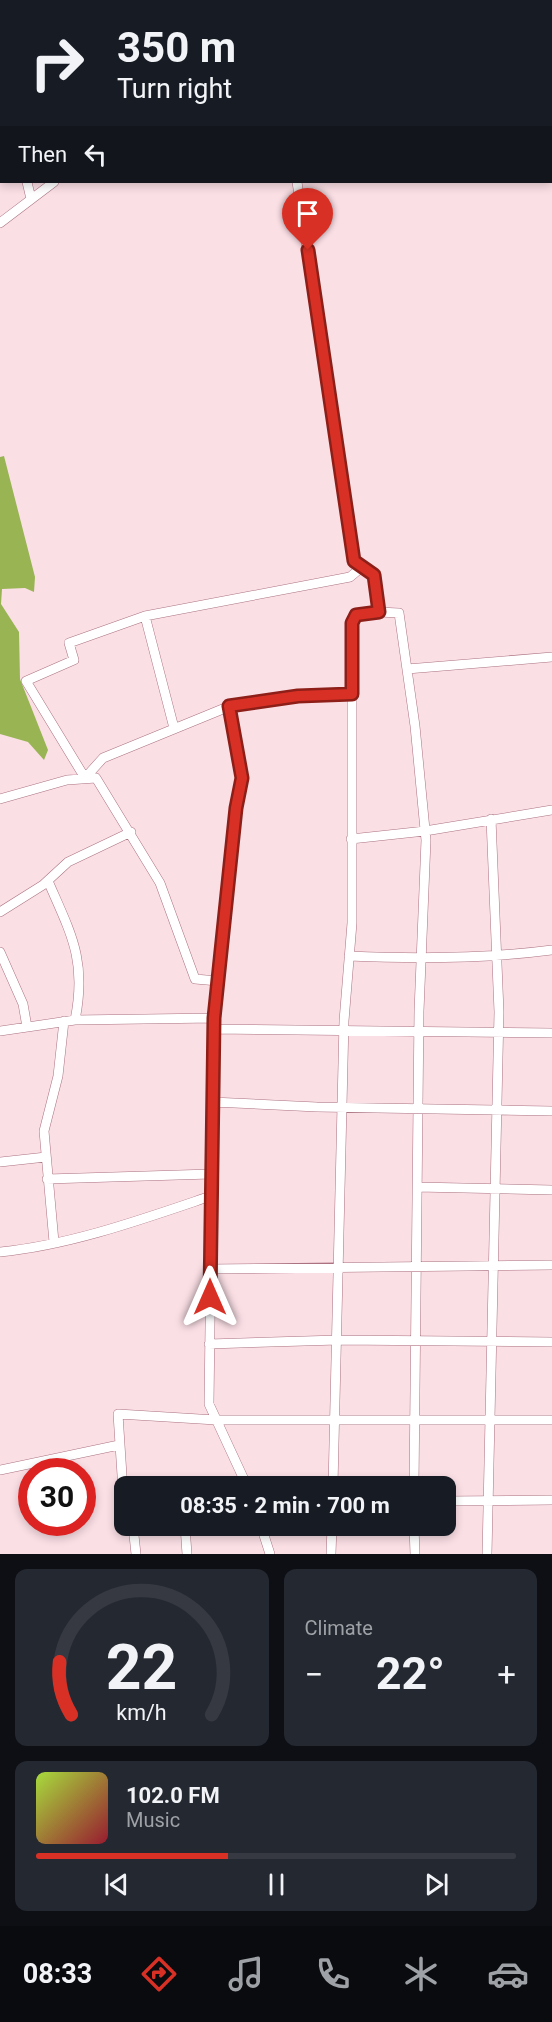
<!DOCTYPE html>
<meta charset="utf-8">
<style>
:root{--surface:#171b24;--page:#242831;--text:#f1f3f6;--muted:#9ea1a6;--line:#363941;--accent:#d93025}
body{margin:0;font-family:Roboto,sans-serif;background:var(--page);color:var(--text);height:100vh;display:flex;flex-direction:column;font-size:22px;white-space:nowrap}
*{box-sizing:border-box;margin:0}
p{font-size:20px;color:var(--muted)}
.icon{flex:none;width:33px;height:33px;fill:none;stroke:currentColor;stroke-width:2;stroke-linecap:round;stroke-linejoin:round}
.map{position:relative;height:1554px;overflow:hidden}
.sheet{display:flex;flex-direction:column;gap:15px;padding:15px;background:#0d0f14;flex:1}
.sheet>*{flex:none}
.guide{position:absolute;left:0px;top:0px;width:552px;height:183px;box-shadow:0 3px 9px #0003;background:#171b24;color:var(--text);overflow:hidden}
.speed{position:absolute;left:18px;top:1458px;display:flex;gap:12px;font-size:30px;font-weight:700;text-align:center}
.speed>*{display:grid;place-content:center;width:78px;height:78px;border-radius:50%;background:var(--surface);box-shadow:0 3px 9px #0003;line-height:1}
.speed .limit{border:9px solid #d22;background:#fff;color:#111}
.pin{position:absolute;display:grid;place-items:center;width:51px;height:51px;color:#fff;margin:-62px -26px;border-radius:50% 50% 50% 0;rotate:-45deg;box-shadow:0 0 6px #0007}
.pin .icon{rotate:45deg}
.me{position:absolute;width:66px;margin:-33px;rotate:0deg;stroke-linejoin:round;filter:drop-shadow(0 0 4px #0008)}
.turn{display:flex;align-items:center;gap:21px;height:126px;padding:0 18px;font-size:27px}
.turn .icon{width:78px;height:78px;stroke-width:2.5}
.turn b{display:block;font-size:42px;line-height:51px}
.then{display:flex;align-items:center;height:57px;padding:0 18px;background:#0003;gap:12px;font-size:22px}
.big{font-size:45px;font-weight:700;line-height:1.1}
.sheet .card{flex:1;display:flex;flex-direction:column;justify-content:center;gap:9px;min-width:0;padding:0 21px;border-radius:12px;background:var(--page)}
.sheet .dial{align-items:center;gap:0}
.dial svg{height:156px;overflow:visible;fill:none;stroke:var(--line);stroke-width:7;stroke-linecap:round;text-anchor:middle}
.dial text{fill:var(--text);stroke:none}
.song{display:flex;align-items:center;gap:18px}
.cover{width:72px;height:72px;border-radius:9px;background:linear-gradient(135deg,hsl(80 70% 55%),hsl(350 70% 35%))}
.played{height:6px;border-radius:3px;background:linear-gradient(90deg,var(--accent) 40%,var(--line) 40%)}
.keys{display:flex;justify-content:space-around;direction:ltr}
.heat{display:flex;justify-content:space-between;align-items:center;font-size:33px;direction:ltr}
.sheet .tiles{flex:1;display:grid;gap:15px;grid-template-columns:1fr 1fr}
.card:last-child{grid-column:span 2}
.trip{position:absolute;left:114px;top:1476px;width:342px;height:60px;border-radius:12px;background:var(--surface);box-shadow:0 3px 9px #0003;font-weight:700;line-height:60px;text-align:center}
.tabs{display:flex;height:96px;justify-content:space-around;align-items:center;background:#090b0e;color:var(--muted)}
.tabs .icon{width:42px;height:42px}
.tabs .on{color:var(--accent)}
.tabs b{font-size:27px;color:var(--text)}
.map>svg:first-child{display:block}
</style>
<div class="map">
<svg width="552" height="1554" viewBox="0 0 552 1554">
<rect width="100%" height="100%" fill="#fadfe5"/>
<path fill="#99b453" d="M4,456L35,577L34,592L25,588L2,589L1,604L19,632L20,679L48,750L44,760L28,742L0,734V457Z"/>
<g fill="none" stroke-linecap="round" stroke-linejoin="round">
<defs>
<path id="minor" d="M190,0L191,2
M33,2V0
M278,2L288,0
M0,27L2,39
M27,182L31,199
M297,182L354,561L374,575L379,612L356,615L352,623V694
M0,223L54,182
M379,612L399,613L415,726L426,840L419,1011L414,1486
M145,616L174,728
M407,669L552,657
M229,706L242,778L236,808L214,1018L209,1404L247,1486
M0,799L67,780L96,778L160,883L195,979L218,981
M351,839L425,831L552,810
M48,881C71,934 87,960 75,1020
M0,912L43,885L68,862L131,832
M0,952L23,1004L27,1027
M349,956C418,959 484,959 552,950
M214,1029L552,1033
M0,1031L75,1020L214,1018
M212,1102L317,1107L552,1111
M0,1162L46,1157
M47,1179L211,1174
M417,1187L552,1190
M54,1242L44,1131L58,1076L64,1021
M0,1252C71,1245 143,1219 211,1196
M210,1269L552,1265
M209,1344L338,1340L552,1342
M0,1470L119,1445
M333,1486L344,1021L352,923V694L298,696L235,704L103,758L85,778L26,681L74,660L69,643L145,616L350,577L362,567
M446,1501L552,1500
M124,1506L118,1414L216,1420H552
M133,1526L136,1554
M185,1526L187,1554
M261,1526L270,1554
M414,1526L415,1554
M331,1554L332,1526
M487,1554L499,1012L491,819"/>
</defs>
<use href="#minor" stroke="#ab7281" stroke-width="10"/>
<use href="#minor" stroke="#fff" stroke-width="9"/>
</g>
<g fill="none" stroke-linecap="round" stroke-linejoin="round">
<defs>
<path id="route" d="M210,1297L214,1018L236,808L242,778L229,706L298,696L352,694V623L356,615L379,612L374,575L354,561L308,250"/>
</defs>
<use href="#route" stroke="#8d1f18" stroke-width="15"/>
<use href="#route" stroke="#d93025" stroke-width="10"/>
</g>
</svg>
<div class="speed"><div class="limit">30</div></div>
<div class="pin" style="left:308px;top:250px;background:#d93025"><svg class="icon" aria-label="arrive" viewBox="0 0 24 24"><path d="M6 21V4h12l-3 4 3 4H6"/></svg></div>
<svg class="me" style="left:210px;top:1297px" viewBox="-20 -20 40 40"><path d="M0-17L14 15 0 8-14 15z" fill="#d93025" stroke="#fff" stroke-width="4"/></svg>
<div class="trip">08:35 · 2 min · 700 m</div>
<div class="guide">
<div class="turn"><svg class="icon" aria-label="right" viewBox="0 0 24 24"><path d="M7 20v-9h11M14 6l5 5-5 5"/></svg><div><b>350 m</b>Turn right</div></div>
<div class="then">Then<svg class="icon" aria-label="left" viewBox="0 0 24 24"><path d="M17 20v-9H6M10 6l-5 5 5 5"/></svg></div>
</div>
</div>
<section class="sheet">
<div class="tiles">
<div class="card dial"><svg viewBox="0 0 100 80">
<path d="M14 69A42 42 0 1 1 86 69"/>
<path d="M14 69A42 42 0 0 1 8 42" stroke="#d93025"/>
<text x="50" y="56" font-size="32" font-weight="700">22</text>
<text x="50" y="72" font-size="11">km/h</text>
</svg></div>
<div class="card"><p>Climate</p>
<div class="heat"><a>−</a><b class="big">22°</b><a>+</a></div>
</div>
<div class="card">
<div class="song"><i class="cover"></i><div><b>102.0 FM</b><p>Music</p></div></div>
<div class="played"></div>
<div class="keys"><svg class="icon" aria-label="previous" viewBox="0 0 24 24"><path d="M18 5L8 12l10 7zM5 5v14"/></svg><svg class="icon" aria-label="pause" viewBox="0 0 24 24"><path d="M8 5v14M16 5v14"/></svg><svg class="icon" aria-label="next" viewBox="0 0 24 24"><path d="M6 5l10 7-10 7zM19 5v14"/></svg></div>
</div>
</div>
</section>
<nav class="tabs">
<b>08:33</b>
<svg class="icon on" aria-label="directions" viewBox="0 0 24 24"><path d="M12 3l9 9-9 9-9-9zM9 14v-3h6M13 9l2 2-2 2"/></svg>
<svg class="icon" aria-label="music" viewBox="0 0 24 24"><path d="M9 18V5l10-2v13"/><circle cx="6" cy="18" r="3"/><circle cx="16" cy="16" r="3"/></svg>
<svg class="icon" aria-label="phone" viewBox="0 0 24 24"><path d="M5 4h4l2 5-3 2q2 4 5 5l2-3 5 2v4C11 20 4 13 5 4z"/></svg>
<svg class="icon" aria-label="climate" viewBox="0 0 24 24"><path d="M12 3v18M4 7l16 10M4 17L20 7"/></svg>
<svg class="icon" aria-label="car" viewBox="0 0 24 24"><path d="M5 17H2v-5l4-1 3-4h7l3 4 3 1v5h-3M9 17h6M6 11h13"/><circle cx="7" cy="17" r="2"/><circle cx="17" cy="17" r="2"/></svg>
</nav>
